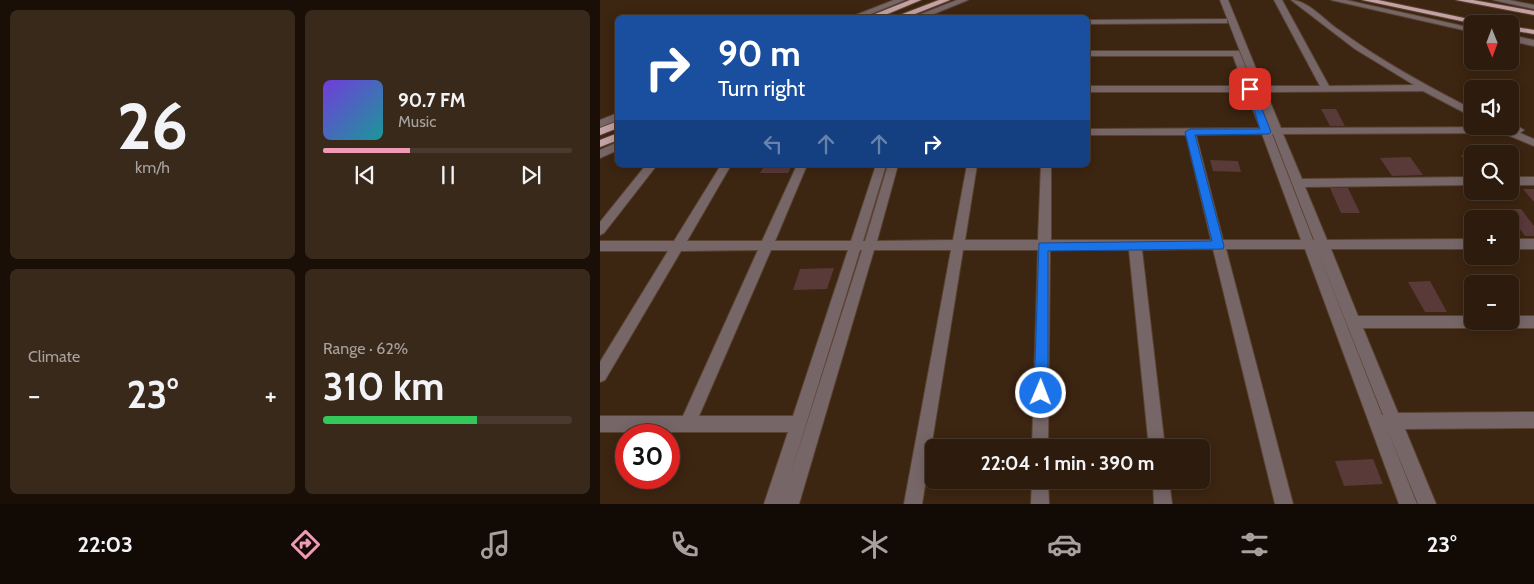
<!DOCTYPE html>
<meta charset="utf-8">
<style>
:root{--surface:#2d1c0d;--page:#39291b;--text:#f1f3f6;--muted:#a7a19d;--line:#483a2e;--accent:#f09ab5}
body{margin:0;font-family:Cabin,sans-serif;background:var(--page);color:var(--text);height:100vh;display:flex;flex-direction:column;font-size:19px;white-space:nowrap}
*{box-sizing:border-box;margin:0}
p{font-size:16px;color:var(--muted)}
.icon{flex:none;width:28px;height:28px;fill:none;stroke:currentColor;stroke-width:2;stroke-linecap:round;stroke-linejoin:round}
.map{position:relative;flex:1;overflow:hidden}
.side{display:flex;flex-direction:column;gap:10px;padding:10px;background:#190f07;width:600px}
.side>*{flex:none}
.banner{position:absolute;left:15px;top:15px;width:475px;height:152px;border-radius:8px;box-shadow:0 2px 12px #0003,0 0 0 1px var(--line);background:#1a4fa0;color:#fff;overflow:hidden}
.needle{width:32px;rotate:179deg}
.tools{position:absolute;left:864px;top:15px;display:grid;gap:10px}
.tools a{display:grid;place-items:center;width:55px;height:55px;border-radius:8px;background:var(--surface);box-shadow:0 2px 12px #0003,0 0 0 1px var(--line);font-size:25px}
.speed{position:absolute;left:15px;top:424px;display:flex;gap:10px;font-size:25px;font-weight:700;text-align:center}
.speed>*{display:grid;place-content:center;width:65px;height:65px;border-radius:50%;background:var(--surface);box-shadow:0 2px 12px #0003,0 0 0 1px var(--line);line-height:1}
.speed .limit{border:8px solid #d22;background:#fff;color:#111}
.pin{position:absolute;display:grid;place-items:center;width:42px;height:42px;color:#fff;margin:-21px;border-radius:10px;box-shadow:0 2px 8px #0006}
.me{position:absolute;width:55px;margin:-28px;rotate:1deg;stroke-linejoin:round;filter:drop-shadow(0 0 4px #0008)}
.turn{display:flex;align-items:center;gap:18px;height:105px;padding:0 20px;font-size:22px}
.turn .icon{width:65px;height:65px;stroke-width:2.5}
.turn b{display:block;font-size:35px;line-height:42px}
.lanes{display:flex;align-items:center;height:48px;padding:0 20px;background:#0003;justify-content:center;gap:25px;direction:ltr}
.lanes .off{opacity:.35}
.big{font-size:38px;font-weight:800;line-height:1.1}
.side .widget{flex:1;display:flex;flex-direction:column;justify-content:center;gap:8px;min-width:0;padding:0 18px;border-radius:8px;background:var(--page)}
.side .dial{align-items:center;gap:0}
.dial b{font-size:65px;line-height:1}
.song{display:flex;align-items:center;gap:15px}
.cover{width:60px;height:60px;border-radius:8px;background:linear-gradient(135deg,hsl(260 70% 55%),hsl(180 70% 35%))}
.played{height:5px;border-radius:2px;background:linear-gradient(90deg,var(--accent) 35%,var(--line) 35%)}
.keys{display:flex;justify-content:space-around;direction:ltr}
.heat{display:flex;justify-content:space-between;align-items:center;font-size:28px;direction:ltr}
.charge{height:8px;border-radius:4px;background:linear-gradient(90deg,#34c759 62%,var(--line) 0)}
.side .tiles{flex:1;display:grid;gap:10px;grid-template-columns:repeat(2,1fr)}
.trip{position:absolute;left:325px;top:439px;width:285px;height:50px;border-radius:8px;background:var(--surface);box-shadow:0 2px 12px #0003,0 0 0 1px var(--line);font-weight:800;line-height:50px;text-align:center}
.menu{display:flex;height:80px;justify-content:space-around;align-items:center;background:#120b05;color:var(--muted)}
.menu .icon{width:35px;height:35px}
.menu .on{color:var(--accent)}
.menu b{font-size:22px;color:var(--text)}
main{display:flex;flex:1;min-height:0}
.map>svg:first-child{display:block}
</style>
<main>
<section class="side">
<div class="tiles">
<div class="widget dial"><b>26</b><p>km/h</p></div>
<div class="widget">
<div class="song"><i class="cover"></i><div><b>90.7 FM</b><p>Music</p></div></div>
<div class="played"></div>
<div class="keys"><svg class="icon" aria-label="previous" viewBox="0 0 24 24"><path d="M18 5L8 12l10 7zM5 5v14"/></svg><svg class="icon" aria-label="pause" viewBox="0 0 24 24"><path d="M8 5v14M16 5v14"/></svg><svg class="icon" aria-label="next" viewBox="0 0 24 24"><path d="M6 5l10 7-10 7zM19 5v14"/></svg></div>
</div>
<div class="widget"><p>Climate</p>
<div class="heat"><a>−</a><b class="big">23°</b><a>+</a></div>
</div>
<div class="widget"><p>Range · 62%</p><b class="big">310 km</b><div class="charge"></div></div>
</div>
</section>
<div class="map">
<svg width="934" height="504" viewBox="0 0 934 504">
<rect width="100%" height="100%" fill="#3c2511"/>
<path fill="#5a3939" d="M721,109H736L745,126H730Z
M861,155H872V171Z
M810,157L823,175L792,176L780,158Z
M610,160L638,161L641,172L613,171Z
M165,165H192L188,173H160Z
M730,188H748L760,213H741Z
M923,189H934V202Z
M905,209H921L934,226V236H925Z
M886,210L892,219H873L868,211Z
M234,268L227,289L193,290L200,269Z
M830,281L847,312H825L808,282Z
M773,459L783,484L744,486L735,461Z"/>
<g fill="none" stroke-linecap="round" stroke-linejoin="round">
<defs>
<path id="minor" d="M294,0H305L261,18H248Z
M357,0H368L324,18H311Z
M620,0H628L663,86H720L674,0H682L729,86L814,85L755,49L691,0C708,0 725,21 739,30C781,61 827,86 872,109V116L869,115L823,91L666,92L681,128L919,127L924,130L920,133L934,139V146L903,133L683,134L702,179L872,177V185L705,187L727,240L872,239V249H731L758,316H872V321H910V316H934V328H763L798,413L934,412V428L805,429L836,504H818L787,429L817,504H799L705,249H626L693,504H675L613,249L542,250L565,448H549L529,250H450L448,448H432L438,250H363L322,504H304L351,250H274L199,504H164L188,432H0V416H83L158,250L81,251L5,380L0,382V362L68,251H0V241H74L121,165H131L87,241H162L197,165H207L175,241H251L276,165H286L263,241H265L288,165H298L277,241L353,240L367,165H377L365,240H438L441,165H451V240H611L586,135H488V129L660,128L646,92H488V86H644L633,56H488V51H639L670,128ZM662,134L701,240H623L596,135ZM672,134H673L714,240H713ZM717,249L783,415H782ZM171,250H248L193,416H99ZM260,250H262L190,476Z
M731,0H746L872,28V32Z
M893,0H909L934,5V9Z
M627,19V23H624L488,24V20Z
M910,35L934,40V46L910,41Z
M18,113V120L0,127V120Z
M18,142V150L0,158V150Z
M46,165H57L4,233L0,235V222Z
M910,177H934V185H910Z
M910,239H934V249H910Z
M432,480H448L449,504H431Z
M553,480H569L572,504H554Z"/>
<path id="major" d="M310,0H321L278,18H265Z
M339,0H350L305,18H292Z
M762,0H778L893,24H875Z
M856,0H873L934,11V15Z
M910,26L934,30V34L910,30Z
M18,121V128L0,135V128Z
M18,133V140L0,147V140Z"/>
</defs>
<use href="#minor" stroke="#594330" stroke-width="2"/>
<use href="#major" stroke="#594330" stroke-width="2"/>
<use href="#minor" fill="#776668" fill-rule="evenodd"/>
<use href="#major" fill="#c3a1a5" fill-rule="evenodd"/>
</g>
<path fill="#1a73e8" stroke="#114b97" d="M647,87L654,89L671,132L669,134L595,135L624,246L623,249L448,251V393L446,397L441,399L436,397L434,393L439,243L612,241L585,132L590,129H660Z"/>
</svg>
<div class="tools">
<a><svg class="needle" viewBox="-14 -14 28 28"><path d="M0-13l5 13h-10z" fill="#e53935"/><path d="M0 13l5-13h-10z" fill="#a7a19d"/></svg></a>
<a><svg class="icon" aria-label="sound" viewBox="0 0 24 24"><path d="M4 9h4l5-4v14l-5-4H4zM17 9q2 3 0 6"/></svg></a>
<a><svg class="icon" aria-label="search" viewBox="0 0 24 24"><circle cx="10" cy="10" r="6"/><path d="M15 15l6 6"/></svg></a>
<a>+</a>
<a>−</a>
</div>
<div class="speed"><div class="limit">30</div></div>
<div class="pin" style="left:650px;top:89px;background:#d93025"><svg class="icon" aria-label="arrive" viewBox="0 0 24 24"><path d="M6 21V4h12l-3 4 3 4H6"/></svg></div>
<svg class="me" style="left:441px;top:393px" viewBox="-20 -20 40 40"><circle r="17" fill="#1a73e8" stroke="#fff" stroke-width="3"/><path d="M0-11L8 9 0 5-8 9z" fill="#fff"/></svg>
<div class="trip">22:04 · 1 min · 390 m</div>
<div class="banner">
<div class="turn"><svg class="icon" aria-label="right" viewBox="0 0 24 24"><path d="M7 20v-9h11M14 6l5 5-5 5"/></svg><div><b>90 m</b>Turn right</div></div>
<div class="lanes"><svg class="icon off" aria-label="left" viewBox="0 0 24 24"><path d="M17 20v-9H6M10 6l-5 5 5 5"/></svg><svg class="icon off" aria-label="ahead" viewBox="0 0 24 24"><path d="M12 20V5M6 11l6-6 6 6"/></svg><svg class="icon off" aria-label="ahead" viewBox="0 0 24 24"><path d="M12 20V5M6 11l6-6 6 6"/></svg><svg class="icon" aria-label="right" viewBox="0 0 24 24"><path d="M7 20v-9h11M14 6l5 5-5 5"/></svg></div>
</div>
</div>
</main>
<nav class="menu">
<b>22:03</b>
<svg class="icon on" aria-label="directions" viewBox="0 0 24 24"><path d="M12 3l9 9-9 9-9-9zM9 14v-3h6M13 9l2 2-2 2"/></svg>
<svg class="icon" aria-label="music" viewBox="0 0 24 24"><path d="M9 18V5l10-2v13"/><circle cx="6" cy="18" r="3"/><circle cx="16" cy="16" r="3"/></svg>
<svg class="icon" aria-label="phone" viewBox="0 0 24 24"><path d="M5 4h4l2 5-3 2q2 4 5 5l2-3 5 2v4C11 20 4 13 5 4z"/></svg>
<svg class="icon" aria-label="climate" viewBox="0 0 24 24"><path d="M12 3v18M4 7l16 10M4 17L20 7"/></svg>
<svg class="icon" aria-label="car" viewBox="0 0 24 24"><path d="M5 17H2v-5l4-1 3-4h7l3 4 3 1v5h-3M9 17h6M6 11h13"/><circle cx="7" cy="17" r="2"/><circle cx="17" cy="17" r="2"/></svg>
<svg class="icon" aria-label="filters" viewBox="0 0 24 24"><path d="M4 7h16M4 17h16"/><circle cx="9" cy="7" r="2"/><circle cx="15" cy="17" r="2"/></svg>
<b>23°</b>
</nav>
